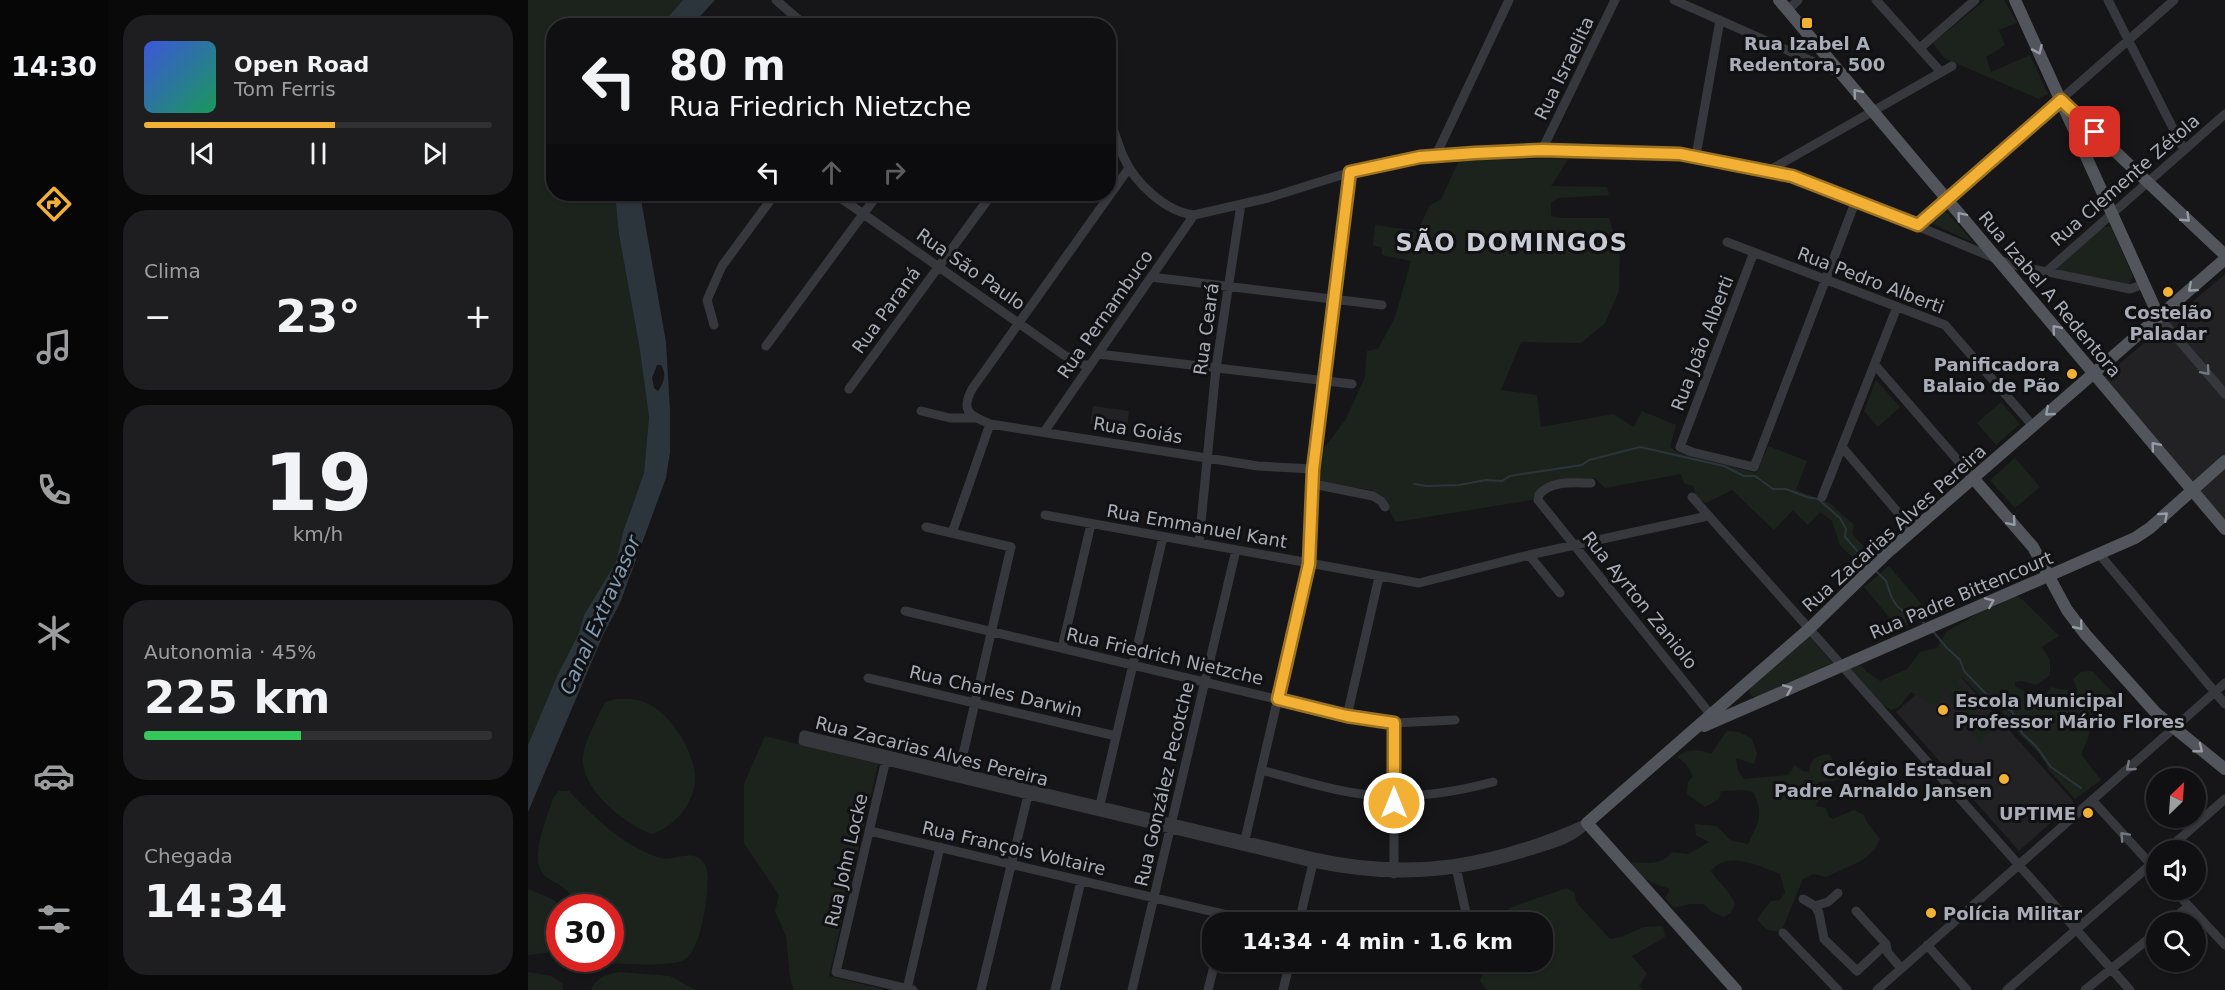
<!DOCTYPE html>
<html lang="pt">
<meta charset="utf-8">
<style>
:root{--surface:#101012;--page:#1e1e20;--text:#f1f3f6;--muted:#9c9d9f;--line:#303032;--accent:#f2b134}
body{margin:0;font-family:"DejaVu Sans",sans-serif;background:var(--page);color:var(--text);height:100vh;display:flex;flex-direction:column;font-size:22px;white-space:nowrap}
*{box-sizing:border-box;margin:0}
p{font-size:20px;color:var(--muted)}
.icon{flex:none;width:33px;height:33px;fill:none;stroke:currentColor;stroke-width:2;stroke-linecap:round;stroke-linejoin:round}
.map{position:relative;flex:1;overflow:hidden}
.drawer{display:flex;flex-direction:column;gap:15px;padding:15px;background:#09090a;width:420px}
.drawer>*{flex:none}
.guide{position:absolute;left:18px;top:18px;width:570px;height:183px;border-radius:24px;box-shadow:0 2px 4px #0004,0 0 0 2px var(--line);background:#101012;color:var(--text);overflow:hidden}
.needle{width:39px;rotate:25deg}
.fabs{position:absolute;left:1618px;top:768px;display:grid;gap:12px}
.fabs a{display:grid;place-items:center;width:60px;height:60px;border-radius:50%;background:var(--surface);box-shadow:0 2px 4px #0004,0 0 0 2px var(--line);font-size:30px}
.speed{position:absolute;left:18px;top:894px;display:flex;gap:12px;font-size:30px;font-weight:700;text-align:center}
.speed>*{display:grid;place-content:center;width:78px;height:78px;border-radius:50%;background:var(--surface);box-shadow:0 2px 4px #0004,0 0 0 2px var(--line);line-height:1}
.speed .limit{border:9px solid #d22;background:#fff;color:#111}
.pin{position:absolute;display:grid;place-items:center;width:51px;height:51px;color:#fff;margin:-26px;border-radius:12px;box-shadow:0 3px 9px #0006}
.me{position:absolute;width:66px;margin:-33px;rotate:0deg;stroke-linejoin:round;filter:drop-shadow(0 0 4px #0008)}
.turn{display:flex;align-items:center;gap:21px;height:126px;padding:0 24px;font-size:27px}
.turn .icon{width:78px;height:78px;stroke-width:2.5}
.turn b{display:block;font-size:42px;line-height:51px}
.lanes{display:flex;align-items:center;height:57px;padding:0 24px;background:#0003;justify-content:center;gap:30px;direction:ltr}
.lanes .off{opacity:.35}
.big{font-size:45px;font-weight:600;line-height:1.1}
.drawer .tile{flex:1;display:flex;flex-direction:column;justify-content:center;gap:9px;min-width:0;padding:0 21px;border-radius:24px;background:var(--page)}
.drawer .dial{align-items:center;gap:0}
.dial b{font-size:78px;line-height:1}
.song{display:flex;align-items:center;gap:18px}
.cover{width:72px;height:72px;border-radius:9px;background:linear-gradient(135deg,hsl(230 70% 55%),hsl(150 70% 35%))}
.played{height:6px;border-radius:3px;background:linear-gradient(90deg,var(--accent) 55%,var(--line) 55%)}
.keys{display:flex;justify-content:space-around;direction:ltr}
.heat{display:flex;justify-content:space-between;align-items:center;font-size:33px;direction:ltr}
.charge{height:9px;border-radius:4px;background:linear-gradient(90deg,#34c759 45%,var(--line) 0)}
.trip{position:absolute;left:674px;top:912px;width:351px;height:60px;border-radius:24px;background:var(--surface);box-shadow:0 2px 4px #0004,0 0 0 2px var(--line);font-weight:600;line-height:60px;text-align:center}
main{display:flex;flex:1;min-height:0}
.tab-bar{display:flex;flex-direction:column;width:108px;justify-content:space-around;align-items:center;background:#060607;color:var(--muted)}
.tab-bar .icon{width:42px;height:42px}
.tab-bar .on{color:var(--accent)}
.tab-bar b{font-size:27px;color:var(--text)}
.map>svg:first-child{display:block}
</style>
<main>
<nav class="tab-bar">
<b>14:30</b>
<svg class="icon on" aria-label="directions" viewBox="0 0 24 24"><path d="M12 3l9 9-9 9-9-9zM9 14v-3h6M13 9l2 2-2 2"/></svg>
<svg class="icon" aria-label="music" viewBox="0 0 24 24"><path d="M9 18V5l10-2v13"/><circle cx="6" cy="18" r="3"/><circle cx="16" cy="16" r="3"/></svg>
<svg class="icon" aria-label="phone" viewBox="0 0 24 24"><path d="M5 4h4l2 5-3 2q2 4 5 5l2-3 5 2v4C11 20 4 13 5 4z"/></svg>
<svg class="icon" aria-label="climate" viewBox="0 0 24 24"><path d="M12 3v18M4 7l16 10M4 17L20 7"/></svg>
<svg class="icon" aria-label="car" viewBox="0 0 24 24"><path d="M5 17H2v-5l4-1 3-4h7l3 4 3 1v5h-3M9 17h6M6 11h13"/><circle cx="7" cy="17" r="2"/><circle cx="17" cy="17" r="2"/></svg>
<svg class="icon" aria-label="filters" viewBox="0 0 24 24"><path d="M4 7h16M4 17h16"/><circle cx="9" cy="7" r="2"/><circle cx="15" cy="17" r="2"/></svg>
</nav>
<section class="drawer">
<div class="tile">
<div class="song"><i class="cover"></i><div><b>Open Road</b><p>Tom Ferris</p></div></div>
<div class="played"></div>
<div class="keys"><svg class="icon" aria-label="previous" viewBox="0 0 24 24"><path d="M18 5L8 12l10 7zM5 5v14"/></svg><svg class="icon" aria-label="pause" viewBox="0 0 24 24"><path d="M8 5v14M16 5v14"/></svg><svg class="icon" aria-label="next" viewBox="0 0 24 24"><path d="M6 5l10 7-10 7zM19 5v14"/></svg></div>
</div>
<div class="tile"><p>Clima</p>
<div class="heat"><a>−</a><b class="big">23°</b><a>+</a></div>
</div>
<div class="tile dial"><b>19</b><p>km/h</p></div>
<div class="tile"><p>Autonomia · 45%</p><b class="big">225 km</b><div class="charge"></div></div>
<div class="tile"><p>Chegada</p><b class="big">14:34</b></div>
</section>
<div class="map">
<svg width="1697" height="990" viewBox="0 0 1697 990">
<rect width="100%" height="100%" fill="#161618"/>
<path fill="#222225" d="M1697,274V521L1576,377Z
M565,406L601,411L599,429L562,424Z
M1422,665L1546,802L1491,851L1368,712Z"/>
<path fill="#1c231d" d="M0,0H155L133,25L26,26V194H87L91,235L111,344L121,417L116,473L95,532L88,562L56,615L51,633L29,676L0,745Z
M1457,0H1476L1489,23L1471,30L1477,45L1458,57L1463,72L1502,55L1520,94L1511,99L1416,58L1405,43Z
M1041,158L1023,186L1079,187L1081,195L1030,198L1023,203V216L1032,218H1081L1092,253L1091,291L1077,323L1053,343L993,342L973,390L1009,395L1013,427L1085,414L1106,427L1114,411L1148,425L1142,447L1149,452L1228,473L1240,446L1279,461L1268,490L1302,503L1326,525L1324,534L1343,554L1331,564L1312,545L1304,521L1292,512L1280,525L1265,510L1246,530L1204,490L1178,503L1169,499L1165,486L1156,483L1153,474L1077,488L1067,478L1021,482L1011,488L1004,500L868,522L853,496L844,490L789,482L794,451L818,419L837,377L839,351L850,349L867,317L883,261L854,255V248L845,245L847,225L890,231L901,206L913,199L931,161Z
M1416,209L1446,243L1403,223Z
M1573,226L1583,227L1605,277L1600,285L1526,270Z
M1348,380L1372,407L1350,427L1336,411Z
M1473,402L1492,424L1468,445L1449,423Z
M1487,458L1512,487L1487,508L1462,480Z
M1361,566L1402,614L1371,629L1336,587Z
M1487,595L1495,600L1531,636L1514,647L1522,660V675L1509,685L1494,681L1487,682V686L1500,693L1517,694L1524,687C1534,691 1540,688 1550,691L1545,679L1553,672L1564,671L1586,694L1577,703L1565,706C1566,720 1560,741 1553,754L1573,780L1547,799L1522,771L1511,753L1486,729L1472,709L1459,702L1434,677L1415,696L1411,703L1404,704L1383,692L1371,707L1363,710L1351,702L1319,668L1329,660L1339,672L1352,681L1379,669L1392,652L1409,648L1419,631L1441,619L1456,608L1469,606Z
M1280,635L1305,663L1227,697L1222,694L1221,687Z
M1429,683L1454,705L1443,717L1418,695Z
M88,699C97,699 107,698 116,702C141,711 167,751 167,779C167,803 146,827 124,834C98,825 53,790 55,758C56,742 70,717 77,702Z
M1460,719L1468,727L1451,742L1443,733Z
M1199,731L1211,732L1224,739L1229,754L1226,764L1208,758L1210,770L1216,779L1260,775L1267,765L1275,771L1281,772C1283,758 1288,756 1301,754L1316,778L1305,781L1290,782L1294,797L1287,806L1298,808L1301,817L1305,819L1326,810L1336,815C1339,825 1346,830 1352,839L1347,849L1335,860L1298,877L1285,874L1275,879L1253,932L1239,930L1229,919L1243,901L1252,900L1257,892L1252,874C1231,866 1200,850 1183,871C1191,883 1201,890 1207,904L1203,913L1195,917L1183,911L1175,904H1163L1146,908L1137,898L1142,889C1125,884 1112,879 1103,862C1120,863 1132,866 1144,852L1160,854L1181,842L1168,835L1167,824L1189,826L1202,840L1220,844C1230,821 1236,819 1226,793L1218,790L1193,791L1191,799L1177,807L1159,794L1160,782L1165,776L1158,764L1149,757C1160,748 1170,749 1183,754Z
M237,736L350,764L301,976L358,990H266L262,978L258,936L247,911L251,895L216,843V784Z
M31,791H41C68,819 94,845 132,858C146,862 163,848 175,862C183,871 179,891 178,902C176,917 170,952 156,960C141,968 80,963 60,962L55,959L82,958V908L49,907C41,887 33,887 17,876C0,861 19,818 25,798Z
M1039,888L1047,893L1048,902L1082,939L1093,937L1116,927L1135,926L1137,937L1104,956L1119,974L1111,986L1115,990H959L952,981L960,962H1014V922H975L981,908Z
M0,889L24,899L34,907L32,908L31,936L19,953L0,955Z
M0,972L23,976L34,983L35,990H0Z
M91,972L142,976L167,990H63C69,977 77,975 91,972Z"/>
<path fill="#2c353c" fill-rule="evenodd" d="M155,0H187L164,25H133Z
M87,194H112L138,342L142,411V452L138,478L92,603L75,635L0,812V745L29,676L51,633L56,615L88,562L95,532L116,473L121,417L111,344L91,235ZM129,365H133C139,374 136,383 130,391L126,388L124,378Z"/>
<g fill="none" stroke-linecap="round" stroke-linejoin="round">
<path stroke="#2c353c" stroke-width="2" d="M886,484L899,486L931,485L958,480L974,481L982,476L1054,465L1061,460L1112,447L1196,466L1216,476H1227L1245,489H1258L1279,497L1290,499L1312,518L1318,529L1317,537L1340,563
M1348,571L1358,581L1363,596L1369,606L1375,611L1387,615L1398,625
M1404,630L1418,647L1432,660L1436,671L1467,703L1484,711L1494,733L1508,746L1523,767L1553,788"/>
<path stroke="#37383d" stroke-width="9" d="M248,0L278,26
M1146,0L1311,73
M1348,0L1413,72
M1580,0L1656,150
M1260,10L1270,0
M1392,48L1447,0
M580,118C587,131 590,145 596,158C607,183 638,212 666,215L740,198L839,167L892,157L1014,150L1152,154L1242,170L1280,181L1481,264L1602,289L1616,284
M1014,150L1087,0
M908,155L981,0
M1168,156L1192,20
M601,168L444,389C432,412 442,415 462,424L730,466L785,469
M1242,170L1424,66
M307,194L536,355L556,365H562
M1390,225L1646,0
M1199,242L1417,325L1505,426
M1226,252L1152,447L1164,452L1226,467L1328,200
M1518,272L1697,114
M623,277L854,305
M1631,317L1697,394
M186,325L179,300L194,266L247,194
M238,346L350,194
M570,354L824,384
M1347,365L1445,478
M321,389L464,194
M393,411L422,418H449
M516,432L666,215
M1314,447L1385,530
M1063,483C1046,483 1022,480 1011,495L1010,500L1187,720
M785,484L845,496L853,501L857,507
M1164,497L1602,990
M1294,497L1369,307
M517,515L891,583L1001,555L1180,516
M398,527L483,547L430,776
M424,533L462,424
M671,543L688,368L713,204
M1001,555L1032,593
M1572,555L1697,704
M377,611L819,716L866,723L927,720
M534,648L563,524
M340,678L588,736
M819,716L851,577
M866,723V874
M276,735L786,857C885,879 967,864 1059,823C1044,840 1023,844 1002,851C923,875 866,880 785,863L275,741Z
M359,755L308,972L385,990
M733,770C768,779 805,791 841,795C884,799 924,793 965,782
M1564,800L1629,871
M571,809L635,537
M342,831L729,922
M716,844L781,564L785,469L822,172
M1639,850L1697,799
M928,867L940,922
M1646,890L1697,945
M1275,899L1287,906L1291,913L1296,939L1329,971L1358,944
M1287,906L1300,902L1310,893
M1328,911L1358,944L1360,953L1373,968
M771,922L786,859
M1641,922L1661,906
M1255,933L1310,990
M1399,945L1439,990
M379,989L412,847
M453,990L501,791
M527,990L553,881
M604,990L708,550
M680,990L687,962
M755,990L762,962
M1349,990L1697,683
M1479,990L1629,859
M1557,990L1629,932"/>
<path stroke="#53555c" stroke-width="12" d="M1251,0L1697,529
M1487,0L1631,317
M1538,105L1697,255
M1445,478L1505,547L1539,610L1558,635L1628,713L1697,769
M1176,726L1607,538L1622,528L1697,461
M1208,990L1059,823L1281,629L1359,553L1697,259"/>
</g>
<defs><path id="oneway-chevron" d="M-2-3.5L2.5 0L-2 3.5" fill="none" stroke-width="1.6" stroke-linecap="round" stroke-linejoin="round" transform="scale(1.5)"/></defs>
<g stroke="#979ba6">
<use href="#oneway-chevron" transform="translate(1510 50) rotate(66)"/>
<use href="#oneway-chevron" transform="translate(1329 93) rotate(-130)"/>
<use href="#oneway-chevron" transform="translate(1433 216) rotate(-130)"/>
<use href="#oneway-chevron" transform="translate(1658 218) rotate(43)"/>
<use href="#oneway-chevron" transform="translate(1664 288) rotate(139)"/>
<use href="#oneway-chevron" transform="translate(1528 329) rotate(-130)"/>
<use href="#oneway-chevron" transform="translate(1521 412) rotate(139)"/>
<use href="#oneway-chevron" transform="translate(1627 446) rotate(-130)"/>
<use href="#oneway-chevron" transform="translate(1636 516) rotate(-42)"/>
<use href="#oneway-chevron" transform="translate(1484 522) rotate(49)"/>
<use href="#oneway-chevron" transform="translate(1462 602) rotate(-23)"/>
<use href="#oneway-chevron" transform="translate(1551 626) rotate(51)"/>
<use href="#oneway-chevron" transform="translate(1260 689) rotate(-23)"/>
<use href="#oneway-chevron" transform="translate(1671 749) rotate(38)"/>
</g>
<g stroke="#757881">
<use href="#oneway-chevron" transform="translate(1678 371) rotate(49)"/>
<use href="#oneway-chevron" transform="translate(1602 767) rotate(139)"/>
<use href="#oneway-chevron" transform="translate(1596 836) rotate(-133)"/>
</g>
<g fill="none" stroke-linecap="round" stroke-linejoin="round">
<defs>
<path id="route" d="M866,803V723L819,716L750,699L781,564L785,470L822,172L892,157L947,153L1014,150L1152,154L1264,176L1390,225L1533,100L1567,132"/>
</defs>
<use href="#route" stroke="#9d7322" stroke-width="15"/>
<use href="#route" stroke="#f2b134" stroke-width="10"/>
</g>
<g fill="#f2b134" stroke="#111113" stroke-width="2">
<rect x="1273" y="17" width="12" height="12" rx="3"/>
<circle cx="1640" cy="292" r="6"/>
<circle cx="1544" cy="374" r="6"/>
<circle cx="1415" cy="710" r="6"/>
<circle cx="1476" cy="779" r="6"/>
<circle cx="1560" cy="813" r="6"/>
<circle cx="1403" cy="913" r="6"/>
</g>
<g text-anchor="middle" dominant-baseline="central" stroke-width="6" stroke-linejoin="round" paint-order="stroke">
<g font-size="18" font-weight="bold" fill="#a8adb8" stroke="#111113" text-anchor="end">
<text x="1279" y="43" text-anchor="middle">Rua Izabel A<tspan x="1279" dy="21">Redentora, 500</tspan></text>
<text x="1640" y="312" text-anchor="middle">Costelão<tspan x="1640" dy="21">Paladar</tspan></text>
<text x="1532" y="364">Panificadora<tspan x="1532" dy="21">Balaio de Pão</tspan></text>
<text x="1427" y="700" text-anchor="start">Escola Municipal<tspan x="1427" dy="21">Professor Mário Flores</tspan></text>
<text x="1464" y="769">Colégio Estadual<tspan x="1464" dy="21">Padre Arnaldo Jansen</tspan></text>
<text x="1548" y="813">UPTIME</text>
<text x="1415" y="913" text-anchor="start">Polícia Militar</text>
</g>
<g font-size="18" fill="#a8adb8" stroke="#111113">
<text transform="translate(1036 68) rotate(-64)">Rua Israelita</text>
<text transform="translate(1597 180) rotate(-41)">Rua Clemente Zétola</text>
<text transform="translate(443 269) rotate(35)">Rua São Paulo</text>
<text transform="translate(1343 280) rotate(21)">Rua Pedro Alberti</text>
<text transform="translate(1522 294) rotate(50)">Rua Izabel A Redentora</text>
<text transform="translate(358 310) rotate(-54)">Rua Paraná</text>
<text transform="translate(577 314) rotate(-55)">Rua Pernambuco</text>
<text transform="translate(678 329) rotate(-82)">Rua Ceará</text>
<text transform="translate(1174 343) rotate(-69)">Rua João Alberti</text>
<text transform="translate(610 430) rotate(9)">Rua Goiás</text>
<text transform="translate(669 526) rotate(10)">Rua Emmanuel Kant</text>
<text transform="translate(1366 528) rotate(-42)">Rua Zacarias Alves Pereira</text>
<text transform="translate(1433 595) rotate(-23)">Rua Padre Bittencourt</text>
<text transform="translate(1112 600) rotate(51)">Rua Ayrton Zaniolo</text>
<text transform="translate(637 656) rotate(13)">Rua Friedrich Nietzche</text>
<text transform="translate(468 691) rotate(13)">Rua Charles Darwin</text>
<text transform="translate(404 751) rotate(14)">Rua Zacarias Alves Pereira</text>
<text transform="translate(636 784) rotate(-77)">Rua González Pecotche</text>
<text transform="translate(486 848) rotate(13)">Rua François Voltaire</text>
<text transform="translate(318 860) rotate(-77)">Rua John Locke</text>
</g>
<g font-size="20" font-style="italic" fill="#7f9bb3" stroke="#111113">
<text transform="translate(72 615) rotate(-66)">Canal Extravasor</text>
</g>
<g font-size="24" font-weight="bold" letter-spacing="1.5" fill="#c9ccd4" stroke="#111113">
<text x="984" y="243">SÃO DOMINGOS</text>
</g>
</g>
</svg>
<div class="fabs">
<a><svg class="needle" viewBox="-14 -14 28 28"><path d="M0-13l5 13h-10z" fill="#e53935"/><path d="M0 13l5-13h-10z" fill="#9c9d9f"/></svg></a>
<a><svg class="icon" aria-label="sound" viewBox="0 0 24 24"><path d="M4 9h4l5-4v14l-5-4H4zM17 9q2 3 0 6"/></svg></a>
<a><svg class="icon" aria-label="search" viewBox="0 0 24 24"><circle cx="10" cy="10" r="6"/><path d="M15 15l6 6"/></svg></a>
</div>
<div class="speed"><div class="limit">30</div></div>
<div class="pin" style="left:1567px;top:132px;background:#d93025"><svg class="icon" aria-label="arrive" viewBox="0 0 24 24"><path d="M6 21V4h12l-3 4 3 4H6"/></svg></div>
<svg class="me" style="left:866px;top:803px" viewBox="-20 -20 40 40"><circle r="17" fill="#f2b134" stroke="#fff" stroke-width="3"/><path d="M0-11L8 9 0 5-8 9z" fill="#fff"/></svg>
<div class="trip">14:34 · 4 min · 1.6 km</div>
<div class="guide">
<div class="turn"><svg class="icon" aria-label="left" viewBox="0 0 24 24"><path d="M17 20v-9H6M10 6l-5 5 5 5"/></svg><div><b>80 m</b>Rua Friedrich Nietzche</div></div>
<div class="lanes"><svg class="icon" aria-label="left" viewBox="0 0 24 24"><path d="M17 20v-9H6M10 6l-5 5 5 5"/></svg><svg class="icon off" aria-label="ahead" viewBox="0 0 24 24"><path d="M12 20V5M6 11l6-6 6 6"/></svg><svg class="icon off" aria-label="right" viewBox="0 0 24 24"><path d="M7 20v-9h11M14 6l5 5-5 5"/></svg></div>
</div>
</div>
</main>
